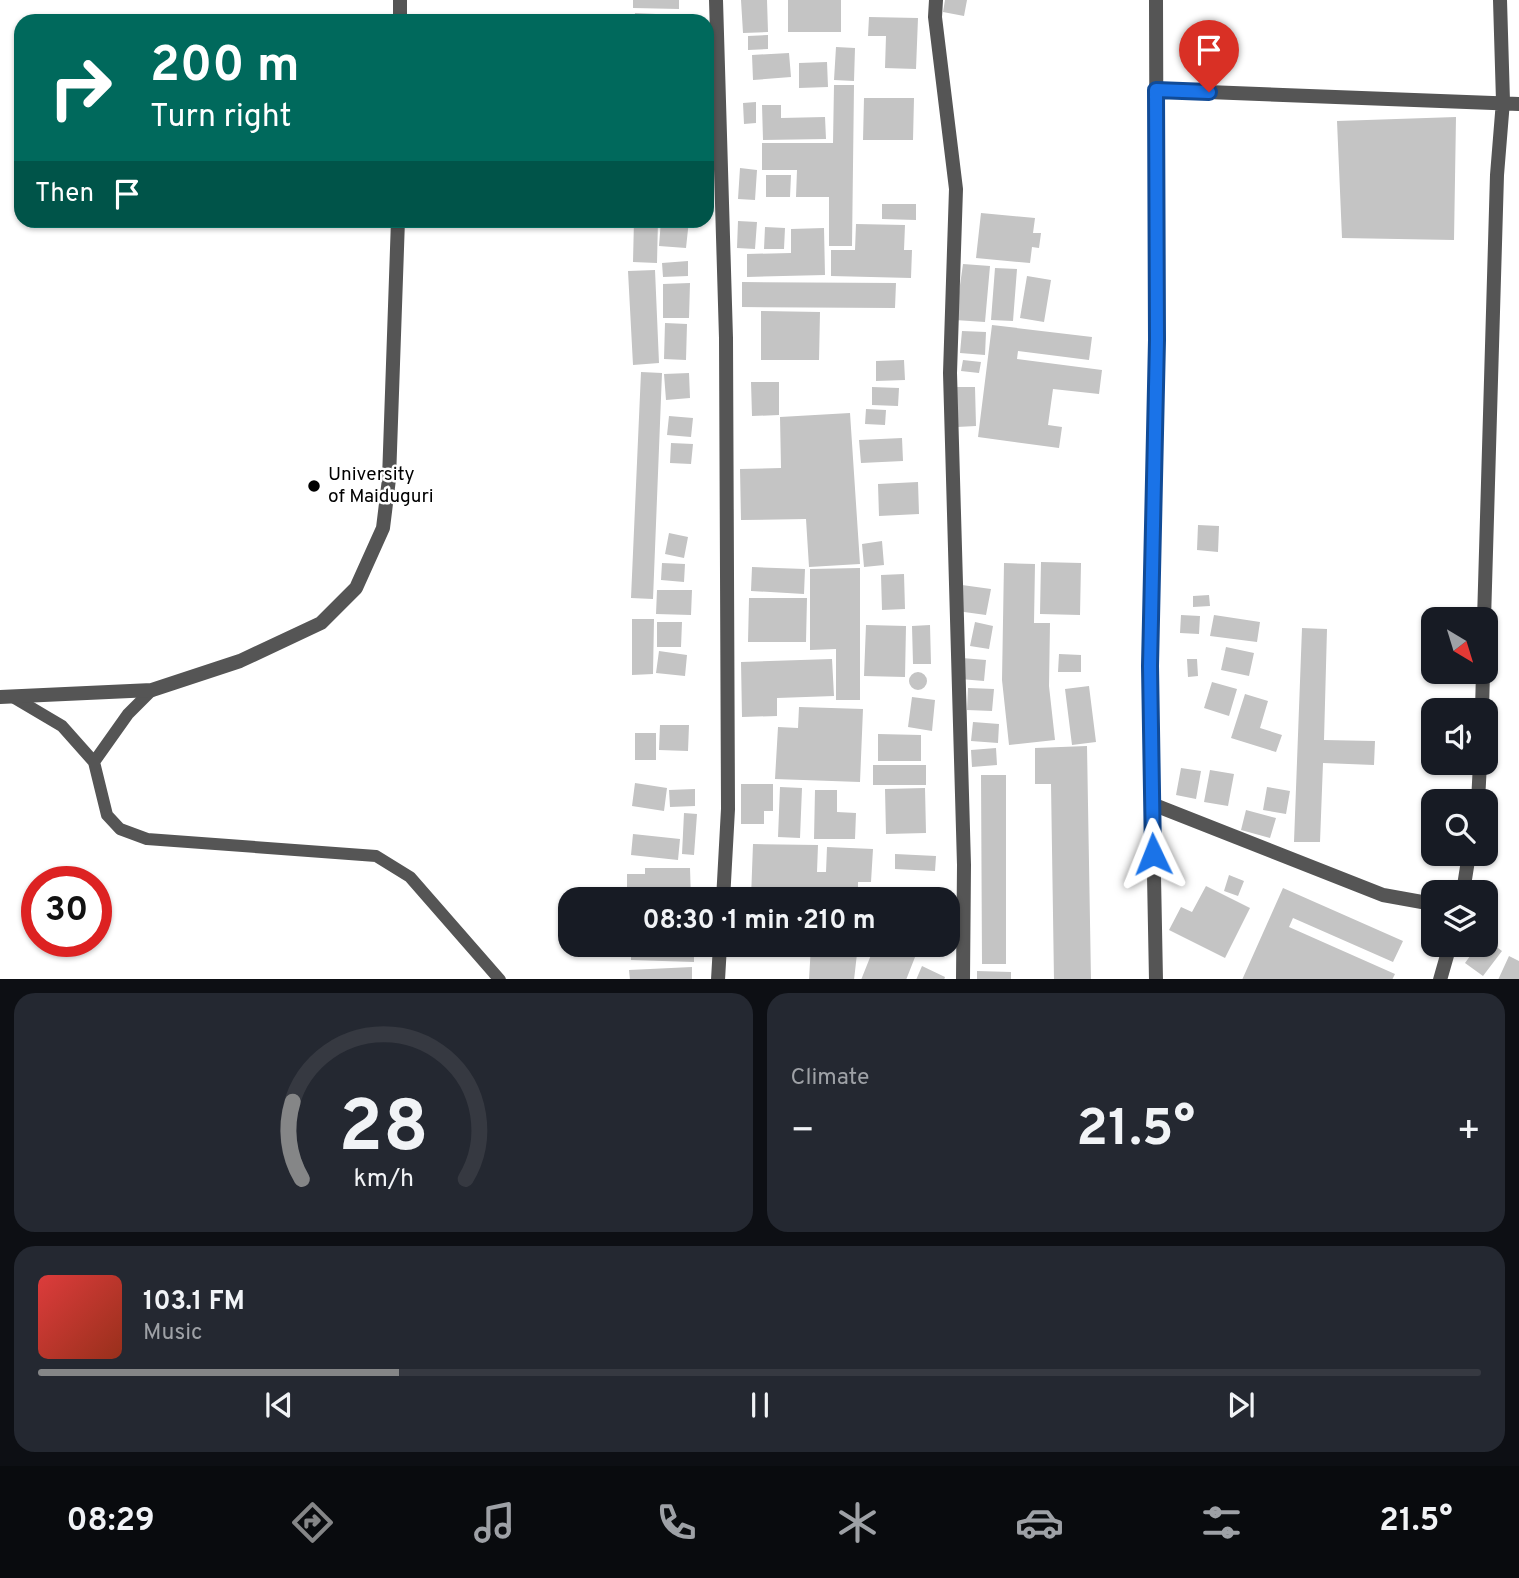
<!DOCTYPE html>
<meta charset="utf-8">
<style>
:root{--surface:#171b24;--page:#242831;--text:#f1f3f6;--muted:#9ea1a6;--line:#363941;--accent:#858687}
body{margin:0;font-family:Overpass,sans-serif;background:var(--page);color:var(--text);height:100vh;display:flex;flex-direction:column;font-size:26px;white-space:nowrap}
*{box-sizing:border-box;margin:0}
p{font-size:23px;color:var(--muted)}
.icon{flex:none;width:38px;height:38px;fill:none;stroke:currentColor;stroke-width:2;stroke-linecap:round;stroke-linejoin:round}
.map{position:relative;height:979px;overflow:hidden}
.drawer{display:flex;flex-direction:column;gap:14px;padding:14px;background:#0d0f14;flex:1}
.drawer>*{flex:none}
.hud{position:absolute;left:14px;top:14px;width:700px;height:214px;border-radius:21px;box-shadow:0 2px 5px #0004;background:#00695c;color:#fff;overflow:hidden}
.needle{width:46px;rotate:142deg}
.controls{position:absolute;left:1421px;top:607px;display:grid;gap:14px}
.controls a{display:grid;place-items:center;width:77px;height:77px;border-radius:14px;background:var(--surface);box-shadow:0 2px 5px #0004;font-size:35px}
.speed{position:absolute;left:21px;top:866px;display:flex;gap:14px;font-size:35px;font-weight:700;text-align:center}
.speed>*{display:grid;place-content:center;width:91px;height:91px;border-radius:50%;background:var(--surface);box-shadow:0 2px 5px #0004;line-height:1}
.speed .limit{border:10px solid #d22;background:#fff;color:#111}
.pin{position:absolute;display:grid;place-items:center;width:60px;height:60px;color:#fff;margin:-72px -30px;border-radius:50% 50% 50% 0;rotate:-45deg;box-shadow:0 0 7px #0007}
.pin .icon{rotate:45deg}
.me{position:absolute;width:77px;margin:-38px;rotate:358deg;stroke-linejoin:round;filter:drop-shadow(0 0 5px #0008)}
.turn{display:flex;align-items:center;gap:24px;height:147px;padding:0 21px;font-size:32px}
.turn .icon{width:91px;height:91px;stroke-width:2.5}
.turn b{display:block;font-size:49px;line-height:60px}
.then{display:flex;align-items:center;height:66px;padding:0 21px;background:#0003;gap:14px;font-size:26px}
.big{font-size:52px;font-weight:700;line-height:1.1}
.drawer .tile{flex:1;display:flex;flex-direction:column;justify-content:center;gap:10px;min-width:0;padding:0 24px;border-radius:21px;background:var(--page)}
.drawer .dial{align-items:center;gap:0}
.dial svg{height:182px;overflow:visible;fill:none;stroke:var(--line);stroke-width:7;stroke-linecap:round;text-anchor:middle}
.dial text{fill:var(--text);stroke:none}
.song{display:flex;align-items:center;gap:21px}
.cover{width:84px;height:84px;border-radius:10px;background:linear-gradient(135deg,hsl(0 70% 55%),hsl(10 70% 35%))}
.played{height:7px;border-radius:4px;background:linear-gradient(90deg,var(--accent) 25%,var(--line) 25%)}
.keys{display:flex;justify-content:space-around;direction:ltr}
.heat{display:flex;justify-content:space-between;align-items:center;font-size:38px;direction:ltr}
.drawer .tiles{flex:1;display:grid;gap:14px;grid-template-columns:1fr 1fr}
.tile:last-child{grid-column:span 2}
.trip{position:absolute;left:558px;top:887px;width:402px;height:70px;border-radius:21px;background:var(--surface);box-shadow:0 2px 5px #0004;font-weight:700;line-height:70px;text-align:center}
.tab-bar{display:flex;height:112px;justify-content:space-around;align-items:center;background:#090b0e;color:var(--muted)}
.tab-bar .icon{width:49px;height:49px}
.tab-bar .on{color:var(--accent)}
.tab-bar b{font-size:32px;color:var(--text)}
.map>svg:first-child{display:block}
</style>
<div class="map">
<svg width="1519" height="980" viewBox="0 0 1519 980">
<rect width="100%" height="100%" fill="#fff"/>
<path fill="#c4c4c4" d="M633,0H679V9L633,8Z
M741,0H767L768,32L743,33Z
M788,0H841V32H788Z
M945,0H967L964,16L943,12Z
M635,13L677,15L676,21H634Z
M869,17L918,18L916,69L885,68L886,36H868Z
M768,35V49L748,50V36Z
M836,47L855,48L854,81L834,80Z
M789,53L791,77L753,80L752,55Z
M827,62L828,87L799,88V63Z
M834,85H854L852,246H829V197H796L797,170H762V143H833Z
M864,98H914L913,140H863Z
M756,102V123L744,124L743,103Z
M762,105H781V118L825,117L826,139L763,140Z
M1456,117L1454,240L1342,238L1337,121Z
M740,168L757,170L755,200L738,199Z
M766,175H791L790,197H766Z
M882,204H916V220L882,219Z
M981,213L1035,218L1033,233H1041L1039,248L1032,247L1030,263L976,258Z
M634,220H658L657,263L633,262Z
M661,220H689L686,248L659,246Z
M738,221L757,222L755,249L737,248Z
M856,224L905,225L904,250H912L911,278L831,276V250H855Z
M765,227L785,228L784,249H764Z
M824,228L825,275L747,277V254L791,253V229Z
M688,261V276L663,277L662,263Z
M963,264L990,266L985,322L955,320Z
M995,268L1017,269L1013,321L991,320Z
M655,270L659,363L633,365L628,271Z
M1027,276L1051,280L1044,322L1020,318Z
M742,282L896,283L895,308L742,307Z
M690,283L689,318H663V284Z
M761,311L820,312L819,360H761Z
M665,323L687,324L686,360L664,359Z
M992,325L1092,337L1089,360L1018,351L1017,359L1102,370L1099,394L1053,389L1048,425L1062,427L1059,448L978,437Z
M962,331L986,332L985,355L960,353Z
M904,360L905,380L876,381V361Z
M963,360L981,362L979,373L961,371Z
M641,372L662,373L653,599L631,598Z
M689,373L690,398L666,400L664,374Z
M751,382H779V415L752,416Z
M872,387L899,388L898,406L872,405Z
M957,387H975L976,426L957,427Z
M866,409L886,410L885,425L865,424Z
M850,413L860,564L809,567L806,519L741,520L740,469L781,468L780,417Z
M669,416L693,418L691,437L667,435Z
M902,438L903,461L861,463L859,440Z
M671,443L693,444L691,464L670,463Z
M918,482L919,514L879,516L878,484Z
M1198,525L1219,526L1218,552L1197,550Z
M669,533L688,537L684,558L665,554Z
M882,541L884,565L864,567L862,544Z
M1041,562L1081,563L1080,615L1040,614Z
M662,563L685,564L684,582L661,580Z
M1004,563L1035,564L1034,623H1050L1049,686L1055,740L1009,745L1002,680Z
M752,567L805,569L804,594L751,591Z
M860,568V700H836V649L810,650V569Z
M904,574L905,609L882,610L881,575Z
M962,585L991,589L986,615L957,611Z
M657,590H692L691,615L656,614Z
M1209,595L1210,606L1193,607V596Z
M749,598H807L806,642H748Z
M1181,615L1200,616L1199,634L1180,633Z
M1214,615L1260,622L1257,642L1210,636Z
M632,619H654L653,674L632,675Z
M657,622H682L681,647H657Z
M975,622L993,626L989,649L970,646Z
M866,625L906,626L905,677L864,676Z
M930,625L931,664H913L912,626Z
M1302,628L1327,629L1324,740L1375,741L1374,765L1323,763L1320,842H1294Z
M1226,647L1254,653L1249,676L1221,670Z
M659,651L687,655L685,676L656,673Z
M1059,654L1081,655V672H1058Z
M962,658L986,660L984,681L960,679Z
M832,659L834,696L777,698V716L742,717L741,662Z
M1187,659H1197L1198,676L1188,677Z
M909 681a9 9 0 1 1 18 0a9 9 0 1 1-18 0Z
M1212,682L1237,689L1229,716L1204,708Z
M1089,686L1096,742L1072,745L1065,689Z
M968,688L994,689L992,711L967,710Z
M1245,694L1268,701L1260,728L1282,735L1276,752L1231,738Z
M912,697L935,700L932,731L908,727Z
M799,707L863,709L860,782L775,779L778,727L798,728Z
M973,722L999,724L998,743L971,741Z
M660,725H689L688,751L659,750Z
M635,733H656V760H635Z
M878,734L921,735V761H878Z
M1087,746L1091,980H1054L1051,784H1035V748Z
M996,748L997,765L972,767L971,750Z
M873,765H926V785H873Z
M1181,768L1201,771L1196,799L1176,795Z
M1210,770L1234,774L1228,806L1204,802Z
M981,775H1006V964H982Z
M635,783L667,788L664,811L632,806Z
M741,784H773V811H764V824H741Z
M780,787L802,788L800,838L778,837Z
M1267,787L1290,791L1286,814L1263,810Z
M925,788L926,833L886,834L885,789Z
M695,789V806L670,807L669,790Z
M815,790H837V812L856,813L855,839H814Z
M1246,810L1276,818L1270,838L1241,830Z
M684,813L697,814L694,855L682,854Z
M633,834L680,839L678,860L631,855Z
M753,844L818,845L817,872H826L827,847L873,849L871,882H858V900L751,898Z
M895,854L936,856L935,871L895,869Z
M645,868H690L691,900H627V874H645Z
M1229,875L1244,881L1238,896L1224,891Z
M1206,886L1250,908L1225,958L1169,930L1181,907L1192,912Z
M881,887L900,892L898,900H878Z
M1283,888L1403,941L1393,962L1293,918L1289,927L1395,974L1392,980H1242Z
M1486,939L1502,951L1483,976L1465,963L1478,945H1486Z
M631,945H694V962L631,960Z
M811,945H858L854,980H809Z
M875,945H899L917,952L906,980H861Z
M1509,956L1519,961V980H1498Z
M922,966L945,977L944,980H916Z
M692,967V980H630L629,970Z
M977,971L1011,972V980H977Z"/>
<g fill="none" stroke-linecap="round" stroke-linejoin="round">
<path stroke="#555" stroke-width="12" d="M13,697L62,726L94,762L107,815L120,829L147,839L376,856L410,877L500,980
M94,762L128,714L152,690"/>
<path stroke="#555" stroke-width="14" d="M716,0L726,338L728,809L723,900
M936,0L935,17L956,189L950,373L964,865L963,980
M1156,0L1157,340L1150,666L1156,980
M400,21V0
M1156,90L1519,104
M1484,620L1497,175L1503,101L1500,0
M0,697L152,690L240,661L321,623L356,588L383,528L389,479L398,220
M1482,710L1483,672
M1478,802L1480,763
M1152,804L1383,895L1433,904
M1463,892L1469,854
M718,980L720,945
M1440,980L1450,945"/>
</g>
<g fill="none" stroke-linecap="round" stroke-linejoin="round">
<defs>
<path id="route" d="M1153,854L1150,666L1157,340L1156,90L1209,92"/>
</defs>
<use href="#route" stroke="#114b97" stroke-width="18"/>
<use href="#route" stroke="#1a73e8" stroke-width="12"/>
</g>
<circle fill="#000" stroke="#fff" stroke-width="2.5" cx="314" cy="486" r="7"/>
<g text-anchor="middle" dominant-baseline="central" stroke-width="5" stroke-linejoin="round" paint-order="stroke">
<g font-size="19" fill="#000" stroke="#fff" text-anchor="start">
<text x="328" y="475">University<tspan x="328" dy="22">of Maiduguri</tspan></text>
</g>
</g>
</svg>
<div class="controls">
<a><svg class="needle" viewBox="-14 -14 28 28"><path d="M0-13l5 13h-10z" fill="#e53935"/><path d="M0 13l5-13h-10z" fill="#9ea1a6"/></svg></a>
<a><svg class="icon" aria-label="sound" viewBox="0 0 24 24"><path d="M4 9h4l5-4v14l-5-4H4zM17 9q2 3 0 6"/></svg></a>
<a><svg class="icon" aria-label="search" viewBox="0 0 24 24"><circle cx="10" cy="10" r="6"/><path d="M15 15l6 6"/></svg></a>
<a><svg class="icon" aria-label="layers" viewBox="0 0 24 24"><path d="M12 4l9 5-9 5-9-5zM3 14l9 5 9-5"/></svg></a>
</div>
<div class="speed"><div class="limit">30</div></div>
<div class="pin" style="left:1209px;top:92px;background:#d93025"><svg class="icon" aria-label="arrive" viewBox="0 0 24 24"><path d="M6 21V4h12l-3 4 3 4H6"/></svg></div>
<svg class="me" style="left:1153px;top:854px" viewBox="-20 -20 40 40"><path d="M0-17L14 15 0 8-14 15z" fill="#1a73e8" stroke="#fff" stroke-width="4"/></svg>
<div class="trip">08:30 · 1 min · 210 m</div>
<div class="hud">
<div class="turn"><svg class="icon" aria-label="right" viewBox="0 0 24 24"><path d="M7 20v-9h11M14 6l5 5-5 5"/></svg><div><b>200 m</b>Turn right</div></div>
<div class="then">Then<svg class="icon" aria-label="arrive" viewBox="0 0 24 24"><path d="M6 21V4h12l-3 4 3 4H6"/></svg></div>
</div>
</div>
<section class="drawer">
<div class="tiles">
<div class="tile dial"><svg viewBox="0 0 100 80">
<path d="M14 69A42 42 0 1 1 86 69"/>
<path d="M14 69A42 42 0 0 1 10 35" stroke="#858687"/>
<text x="50" y="56" font-size="32" font-weight="700">28</text>
<text x="50" y="72" font-size="11">km/h</text>
</svg></div>
<div class="tile"><p>Climate</p>
<div class="heat"><a>−</a><b class="big">21.5°</b><a>+</a></div>
</div>
<div class="tile">
<div class="song"><i class="cover"></i><div><b>103.1 FM</b><p>Music</p></div></div>
<div class="played"></div>
<div class="keys"><svg class="icon" aria-label="previous" viewBox="0 0 24 24"><path d="M18 5L8 12l10 7zM5 5v14"/></svg><svg class="icon" aria-label="pause" viewBox="0 0 24 24"><path d="M8 5v14M16 5v14"/></svg><svg class="icon" aria-label="next" viewBox="0 0 24 24"><path d="M6 5l10 7-10 7zM19 5v14"/></svg></div>
</div>
</div>
</section>
<nav class="tab-bar">
<b>08:29</b>
<svg class="icon on" aria-label="directions" viewBox="0 0 24 24"><path d="M12 3l9 9-9 9-9-9zM9 14v-3h6M13 9l2 2-2 2"/></svg>
<svg class="icon" aria-label="music" viewBox="0 0 24 24"><path d="M9 18V5l10-2v13"/><circle cx="6" cy="18" r="3"/><circle cx="16" cy="16" r="3"/></svg>
<svg class="icon" aria-label="phone" viewBox="0 0 24 24"><path d="M5 4h4l2 5-3 2q2 4 5 5l2-3 5 2v4C11 20 4 13 5 4z"/></svg>
<svg class="icon" aria-label="climate" viewBox="0 0 24 24"><path d="M12 3v18M4 7l16 10M4 17L20 7"/></svg>
<svg class="icon" aria-label="car" viewBox="0 0 24 24"><path d="M5 17H2v-5l4-1 3-4h7l3 4 3 1v5h-3M9 17h6M6 11h13"/><circle cx="7" cy="17" r="2"/><circle cx="17" cy="17" r="2"/></svg>
<svg class="icon" aria-label="filters" viewBox="0 0 24 24"><path d="M4 7h16M4 17h16"/><circle cx="9" cy="7" r="2"/><circle cx="15" cy="17" r="2"/></svg>
<b>21.5°</b>
</nav>
